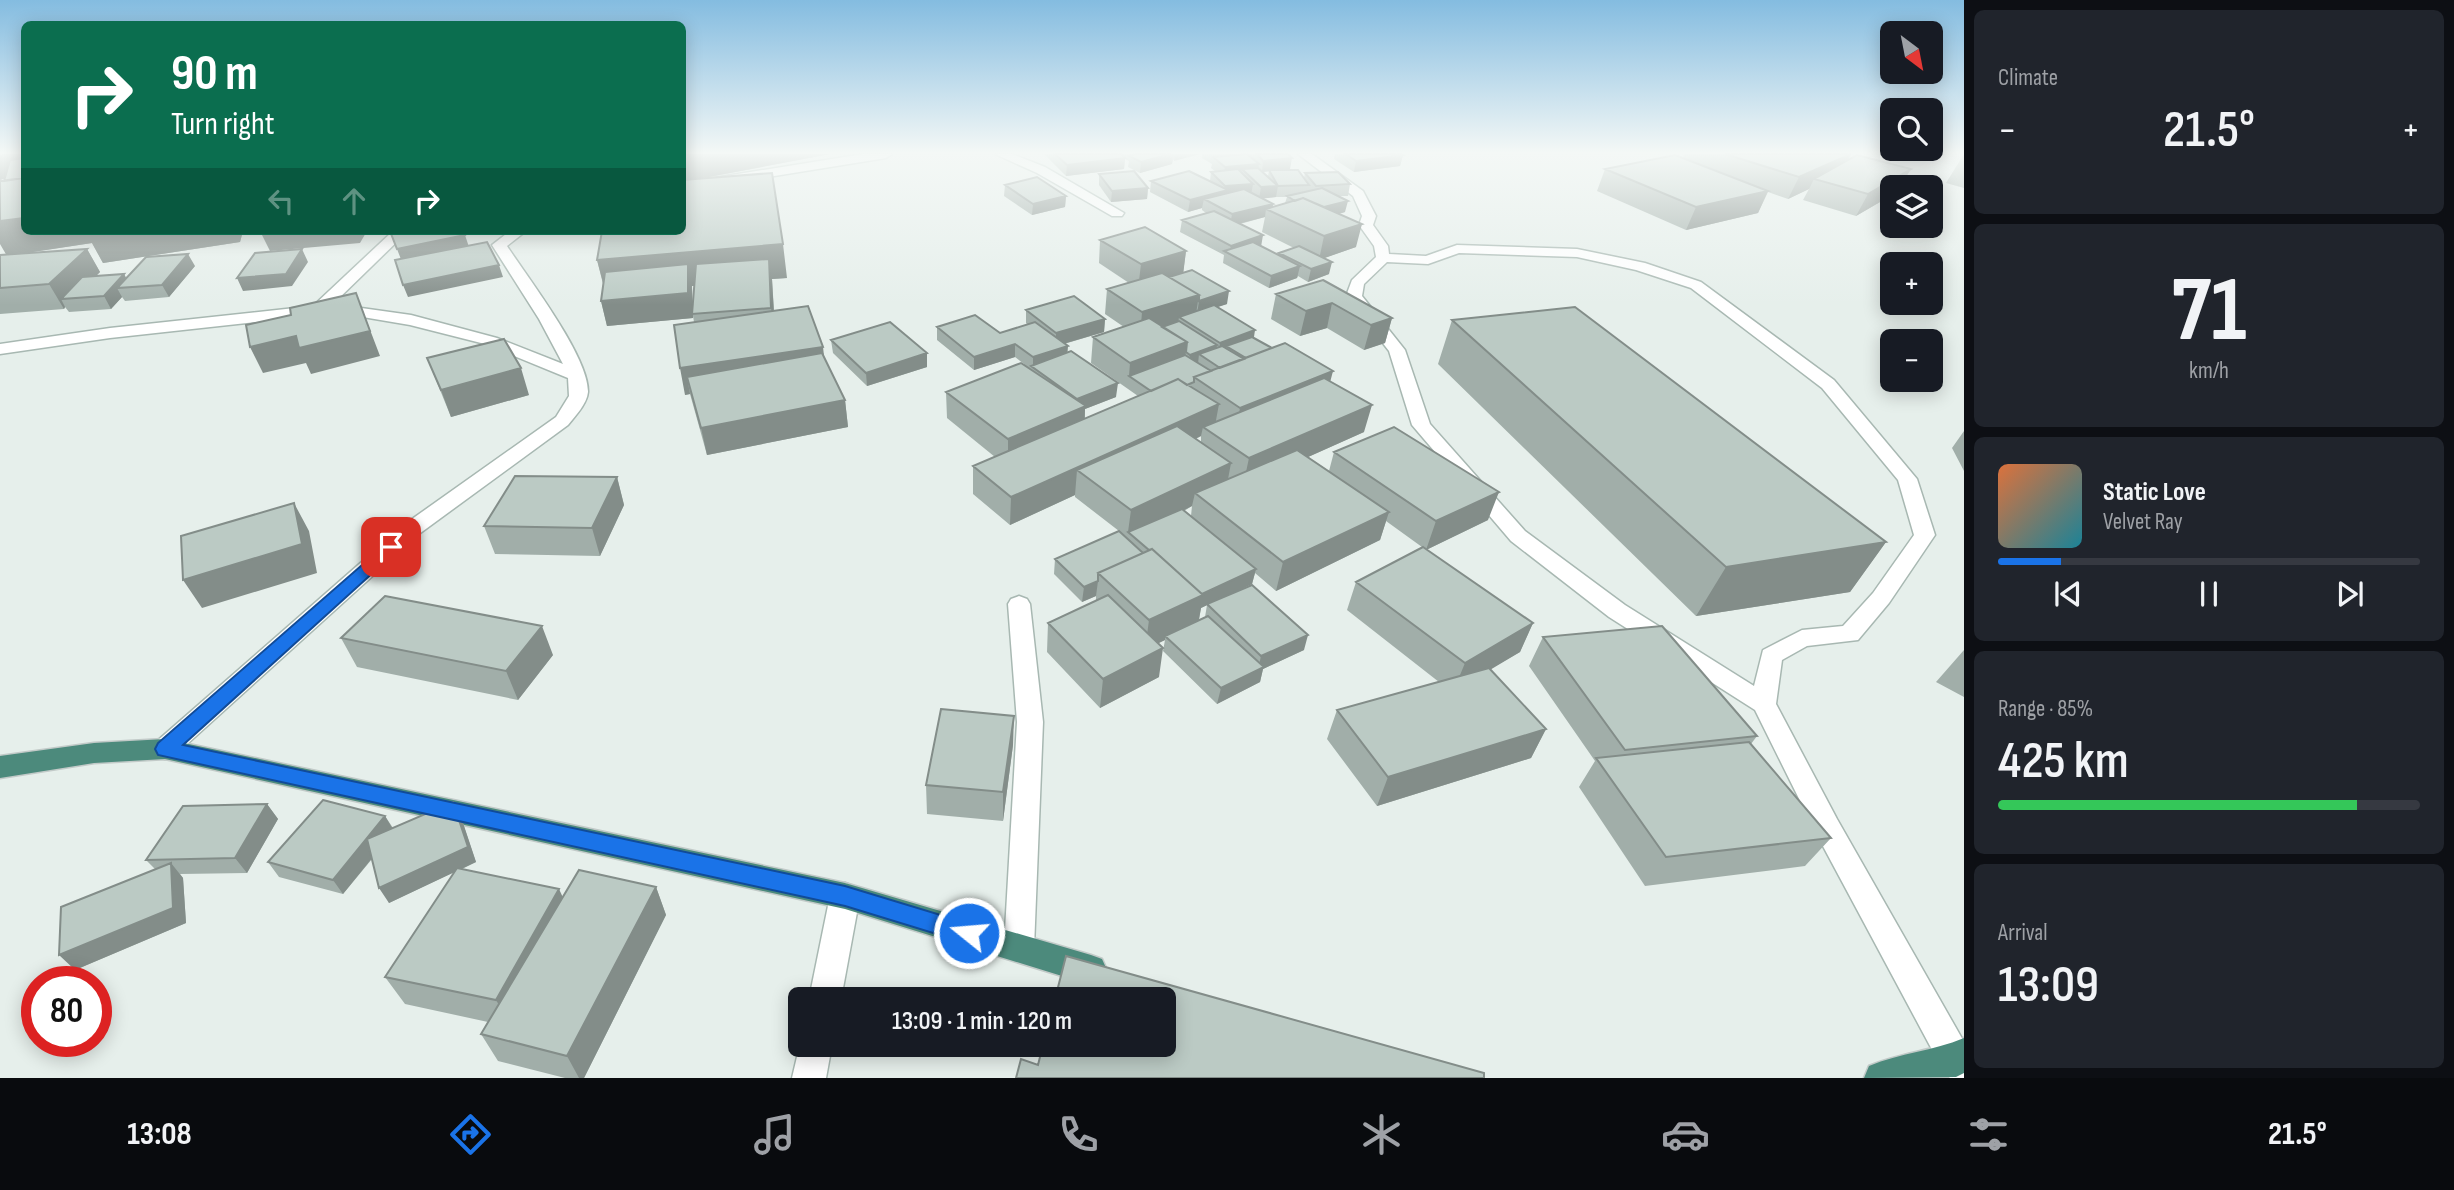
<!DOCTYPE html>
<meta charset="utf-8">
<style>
:root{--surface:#171b24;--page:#20242c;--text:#f1f3f6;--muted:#9ea1a6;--line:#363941;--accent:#1a73e8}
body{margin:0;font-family:"Sofia Sans Condensed",sans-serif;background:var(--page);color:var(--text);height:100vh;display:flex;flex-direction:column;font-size:26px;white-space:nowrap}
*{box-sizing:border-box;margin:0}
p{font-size:23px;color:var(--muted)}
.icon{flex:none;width:38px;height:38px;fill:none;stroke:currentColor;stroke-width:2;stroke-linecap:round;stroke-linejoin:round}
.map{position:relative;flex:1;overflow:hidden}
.details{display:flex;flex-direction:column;gap:10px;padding:10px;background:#0d0f14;width:490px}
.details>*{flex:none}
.top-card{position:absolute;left:21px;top:21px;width:665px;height:214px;border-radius:10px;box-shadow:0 4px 18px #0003;background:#0b6e4f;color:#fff;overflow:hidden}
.needle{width:46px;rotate:148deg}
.controls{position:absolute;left:1880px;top:21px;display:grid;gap:14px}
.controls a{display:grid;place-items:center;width:63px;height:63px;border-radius:10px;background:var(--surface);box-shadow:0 4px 18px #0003;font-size:35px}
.speed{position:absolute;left:21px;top:966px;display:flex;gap:14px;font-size:35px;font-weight:700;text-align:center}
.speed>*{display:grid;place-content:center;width:91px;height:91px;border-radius:50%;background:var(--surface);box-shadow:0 4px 18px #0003;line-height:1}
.speed .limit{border:10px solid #d22;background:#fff;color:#111}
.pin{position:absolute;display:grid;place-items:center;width:60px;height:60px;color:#fff;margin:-30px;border-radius:14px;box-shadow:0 4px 10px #0006}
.me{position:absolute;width:77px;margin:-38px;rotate:287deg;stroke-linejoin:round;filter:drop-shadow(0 0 5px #0008)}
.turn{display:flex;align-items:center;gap:24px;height:147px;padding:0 35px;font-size:32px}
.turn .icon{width:91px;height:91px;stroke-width:2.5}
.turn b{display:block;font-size:49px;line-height:60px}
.lanes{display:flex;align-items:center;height:66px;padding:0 35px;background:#0003;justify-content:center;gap:35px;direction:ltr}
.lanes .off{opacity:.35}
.big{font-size:52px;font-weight:600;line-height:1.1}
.details .tile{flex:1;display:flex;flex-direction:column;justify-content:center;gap:10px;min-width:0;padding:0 24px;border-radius:10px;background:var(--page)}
.details .dial{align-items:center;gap:0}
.dial b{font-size:91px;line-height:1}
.song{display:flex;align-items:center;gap:21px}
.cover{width:84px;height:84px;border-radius:10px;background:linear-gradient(135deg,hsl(20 70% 55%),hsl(190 70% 35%))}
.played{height:7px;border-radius:4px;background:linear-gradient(90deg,var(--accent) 15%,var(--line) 15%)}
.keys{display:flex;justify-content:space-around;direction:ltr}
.heat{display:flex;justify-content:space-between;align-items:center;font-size:38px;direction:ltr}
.charge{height:10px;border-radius:5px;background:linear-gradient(90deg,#34c759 85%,var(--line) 0)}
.trip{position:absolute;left:788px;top:987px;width:388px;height:70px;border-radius:10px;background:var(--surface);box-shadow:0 4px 18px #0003;font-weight:600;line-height:70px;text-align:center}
.tabs{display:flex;height:112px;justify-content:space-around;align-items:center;background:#090b0e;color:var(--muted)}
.tabs .icon{width:49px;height:49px}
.tabs .on{color:var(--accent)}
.tabs b{font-size:32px;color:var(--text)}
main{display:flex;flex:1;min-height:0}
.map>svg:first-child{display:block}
</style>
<main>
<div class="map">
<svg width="1964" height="1078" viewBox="0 0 1964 1078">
<rect width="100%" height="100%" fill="#e6efeb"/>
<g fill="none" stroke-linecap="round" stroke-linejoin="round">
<defs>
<path id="minor" d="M863,154H892L886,158L682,191V183Z
M995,154H1012L1045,167L1124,213L1122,216H1112L1037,173Z
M1298,154H1312L1363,191L1376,216L1373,225L1388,246L1389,254L1426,256L1457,245L1577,249L1645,263L1701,282L1834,380L1917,479L1935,535L1889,603L1858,640L1807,646L1782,660L1776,704L1837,819L1964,1042V1078H1950L1944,1072L1817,835L1755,710L1609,617L1511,541L1412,425L1389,351L1346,296L1352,280L1376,257L1374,246L1359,225L1362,216L1353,196ZM1459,253L1577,257L1636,270L1691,288L1822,388L1898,480L1914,535L1873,593L1843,626L1802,630L1763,650L1754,686L1625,605L1525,531L1430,424L1405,350L1362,296L1364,284L1387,262L1428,264Z
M393,231H408L333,304L411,315L497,338L563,364L539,319L492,245L510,231H526L507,246C528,278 589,357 588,392C587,404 575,416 568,425L419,534L174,756L165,759L156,756L152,749L156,742L405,524L556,417L569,396L568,378L485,344L410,325L339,313L110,338L0,354V344L110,328L313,306Z
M1019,596L1027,599L1030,604L1043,722L1034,948L1030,958L1019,962L1008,958L1004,948L1017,722L1008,604L1011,599Z
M845,883L855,887L860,896L841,999H809L830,896L835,887Z
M800,1044L832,1045L826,1078H792Z"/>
<path id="trunk" d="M165,739L845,883L1091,955L1102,959L1107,970L1102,981L1091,985L845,909L165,759L94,763L0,778V756L94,743Z
M1964,1038V1073L1956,1077L1864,1078L1869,1066C1900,1053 1933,1051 1964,1038Z"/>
</defs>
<use href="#minor" stroke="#a8b8b2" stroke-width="3"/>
<use href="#trunk" stroke="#c2cac8" stroke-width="3"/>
<use href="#minor" fill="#fff" fill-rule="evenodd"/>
<use href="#trunk" fill="#4c8a7c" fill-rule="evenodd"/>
</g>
<path fill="#a1aea9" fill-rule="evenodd" d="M0,154L24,231H243L240,242L103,263L92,243L25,253L87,249L100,272L96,276L124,274L126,278L195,266L169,297L125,301L122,297L111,309L69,312L65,307L64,309L0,314V255H7L5,178L0,180Z
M682,154H830L700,179L787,278L772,279L774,311L825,359L845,400L848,427L707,455L690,394L685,395L694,322L693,316V318L607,326L601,301L603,284L597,260ZM692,286H694L692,309Z
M1044,154H1200L1173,160L1172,164L1140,173L1128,167L1129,161L1125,159L1124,169L1066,176Z
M1202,154H1288L1290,169L1281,170L1304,178L1305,173L1350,184L1348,196H1339L1345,212L1339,214L1356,247L1324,258L1329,274L1308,282L1298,276L1297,278L1269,288L1223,263L1224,255L1180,232L1182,220L1206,213L1202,210V208L1188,212L1150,192L1151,181H1210L1211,172L1215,171L1211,168L1212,164L1202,158ZM1269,171L1268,176L1262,172ZM1276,197H1287L1285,203L1273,207V204L1263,198ZM1265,217L1262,232L1294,248L1279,253L1278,255L1261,246L1240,224Z
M1335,154H1401L1403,155L1400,166L1354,172L1334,159Z
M1684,154H1851L1848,161L1892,187V195L1856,216L1803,200L1809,189L1788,199L1768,192L1758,213L1686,230L1597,191L1605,169L1683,158Z
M1964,154V188L1946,183Z
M1099,174L1148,188L1147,199L1111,202L1099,185Z
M1005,185L1066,196L1065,207L1032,215L1004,196Z
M1100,240L1186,251L1183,273L1227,304L1217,307L1254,338L1330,381L1364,432L1308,457L1329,471L1334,452L1488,520L1426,550L1533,623L1520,652L1490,669L1546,729L1531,758L1377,806L1327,739L1337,710L1439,682L1347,610L1356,582L1422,547L1386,521L1380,540L1276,591L1255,573L1252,584L1235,592L1304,650L1263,669L1260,682L1217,704L1163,651L1165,640L1158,643L1159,677L1100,708L1047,652L1048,623L1096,601V596L1082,602L1054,574L1055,559L1119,531L1075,497V495L1010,525L973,494V466L995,457L947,418L946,392L1024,364L1015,357L974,370L937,340V327L1000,333L1028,325L1026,323V310L1105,319L1104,332L1064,344L1067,353L1116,397L1085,409V419L1138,396L1091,363L1093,337L1124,327L1105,314L1107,289L1129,283L1099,263ZM1201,436V442L1196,439ZM1192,506L1191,516L1184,511ZM1207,605L1205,617L1199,620L1201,608Z
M1323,280L1392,318L1385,343L1364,350L1327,328L1300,336L1271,319L1276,294Z
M1452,320L1886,542L1850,592L1696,616L1438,364Z
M831,340L927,353V367L867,386L833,353Z
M427,358L529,395L451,417Z
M1964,431V471L1952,448Z
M617,477L624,505L600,556L495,554L484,526Z
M1543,637L1757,736L1751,744L1831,838L1805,866L1645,886L1579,787L1595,761L1529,666Z
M341,638L553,655L518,700L357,667Z
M1964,650V697L1936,682Z
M1013,745L1003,821L927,814L926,785Z
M453,802L461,817L476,862L462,869L563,897L656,887L666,915L584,1078H565L498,1061L481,1034L488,1022L405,1004L385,977L454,872L389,903L372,859L343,894L279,877L268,862L385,816L393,828Z
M267,804L278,819L247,873L180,874L183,878L186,923L75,970L155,869L146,860Z"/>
<path fill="#838d89" d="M3,154H24V173L0,180V155Z
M682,154H830L682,182Z
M1171,154H1173L1172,164L1140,173L1141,162Z
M1175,154H1200L1174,161Z
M1851,154L1840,175L1814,179L1809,189L1788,199L1799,177Z
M1403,155L1400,166L1354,172L1356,161Z
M1125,158L1124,169L1066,176L1067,165Z
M1292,158L1290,169L1262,172L1263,161Z
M1259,164L1257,175L1242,169L1240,177L1223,179L1225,167Z
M1911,169L1900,187H1892V195L1856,216L1868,194Z
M1253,184L1251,195L1204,199L1202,208L1188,212L1190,200L1225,191V186Z
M1278,186L1276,197L1259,199L1261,187Z
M1148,188L1147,199L1111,202L1112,191Z
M1768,191L1758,213L1686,230L1696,207Z
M1066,196L1065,207L1032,215L1033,204Z
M1348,201L1345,212L1310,222L1312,210Z
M1273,204L1272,212L1266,209L1265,217L1230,226L1232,214Z
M0,212L24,218V231H243L240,242L103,263L92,243L7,256L0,244Z
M1362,224L1356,247L1319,260L1324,236Z
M260,231H367L360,243L270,251Z
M465,235L469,247L402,262L397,249Z
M1263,235L1261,247L1229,254L1231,246Z
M783,244L787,278L772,279L775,333L771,308L770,279L692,286L693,318L607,326L601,301L606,294L597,260Z
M87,249L100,272L74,298L61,299L65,307L64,309L49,284Z
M302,249L308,262L292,286L243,291L237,278Z
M1186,251L1183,275L1138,289L1141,264Z
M188,254L195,266L169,297L162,285Z
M1332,262L1329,274L1308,282L1311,269Z
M499,265L503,277L408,297L403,285Z
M1300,266L1297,278L1269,288L1271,276Z
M124,274L131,287L117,288L122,297L111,309L104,296Z
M1229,291L1227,304L1197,314L1199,301Z
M356,293L380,356L311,374L306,363L263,373L250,347Z
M1199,295L1195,320L1179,317L1178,325L1140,338L1142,312Z
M1332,303L1327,328L1300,336L1306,311Z
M1392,318L1385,343L1364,350L1371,325Z
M1105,319L1104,332L1056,346V333Z
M1255,330L1253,344L1226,346L1225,353L1218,356L1220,343Z
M1187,342L1184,368L1129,376L1128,389L1130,363Z
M1015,344V357L974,370V357Z
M1217,345L1215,358L1199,354L1198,364L1188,368L1190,355Z
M1068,346L1067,359L1033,367V357Z
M823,347L826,373L687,377L690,394L685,395L680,368Z
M927,353V367L867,386L866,373Z
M521,368L529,395L451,417L441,390Z
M1333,371L1326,398L1235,435L1240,408Z
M1118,383L1116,397L1085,409L1084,433L1008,466V439L1077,399Z
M845,400L848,427L707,455L701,428Z
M1219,404L1214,431L1203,427L1201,436L1097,485L1077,470L1075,495L1010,525L1011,497Z
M1372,405L1364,432L1243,486L1249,458Z
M1231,463L1226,490L1195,493L1192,506L1133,536L1128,532L1131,510Z
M617,477L624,505L600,556L592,528Z
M1499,492L1488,520L1426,550L1436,521Z
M294,503L309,531L317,573L202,608L183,580Z
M1389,512L1380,540L1276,591L1283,562Z
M1886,542L1850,592L1696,616L1726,567Z
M1256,569L1252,584L1201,608L1198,624L1165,636V640L1145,650L1149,620L1199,595Z
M1098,581L1096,596L1082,602L1084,587Z
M1533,623L1520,652L1453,692L1465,663Z
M542,626L553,655L518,700L506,671Z
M1308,635L1304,650L1263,669L1260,682L1217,704L1221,688L1258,670L1261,656Z
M1163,648L1159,677L1100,708L1103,679Z
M1014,716L1013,745L1003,821V792Z
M1546,729L1531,758L1377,806L1388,777Z
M453,802L461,817L476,862L389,903L379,888Z
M267,804L278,819L247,873L235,858Z
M385,816L394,831L343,894L333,880Z
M171,863L183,878L186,923L75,970L59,955Z
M656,887L666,915L584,1078H579L567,1056Z
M559,889L572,917L512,1027L496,1000Z"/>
<path fill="#bbcac4" stroke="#838d89" stroke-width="2" d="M1055,154H1121L1125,158L1067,165Z
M1135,154H1171L1141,162L1129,156Z
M1247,154L1259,164L1225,167L1213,157Z
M1257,154H1288L1292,158L1263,161Z
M1346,154H1401L1403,155L1356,161Z
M1725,154H1851L1799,177Z
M1675,155L1768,191L1696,207L1605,169Z
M1857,155L1911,169L1868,194L1814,179Z
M24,158V178L4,181L10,160Z
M1258,168L1278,186L1269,170H1298L1309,185L1278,186L1261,187L1242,169Z
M1238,169L1253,184L1225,186L1211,172Z
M1134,171L1148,188L1112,191L1099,174Z
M1189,171L1228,190L1190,200L1151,181Z
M1338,172L1350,184L1316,186L1305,173Z
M772,173L783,244L597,260L602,231H682V180Z
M1037,177L1066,196L1033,204L1005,185Z
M24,178V218L0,221V181Z
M1322,188L1348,201L1324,207L1303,198L1295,201L1287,196Z
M1244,189L1273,204L1232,214L1204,199Z
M1303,198L1362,224L1324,236L1266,209Z
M1214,211L1263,235L1231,246L1182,220Z
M1145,227L1186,251L1141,264L1100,240Z
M390,231H463L465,235L397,249Z
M487,242L499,265L403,285L395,260Z
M1253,242L1300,266L1271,276L1224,251Z
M1299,246L1332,262L1311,269L1279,253Z
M87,249L49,284L0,288V255Z
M302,249L286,274L237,278L255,253Z
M188,254L162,285L117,288L146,257Z
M769,259L771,308L692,314L696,264Z
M688,264V293L601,301L605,272Z
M1192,270L1229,291L1199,301V295L1169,277Z
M1162,273L1199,295L1142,312L1107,289Z
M124,274L104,296L61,299L82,277Z
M1323,280L1392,318L1371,325L1332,303L1306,311L1276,294Z
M356,293L370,331L299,348L296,336L250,347L246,325L291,315L290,308Z
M1074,296L1105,319L1056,333L1026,310Z
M1214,305L1255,330L1220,343L1179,317Z
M808,306L823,347L680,368L674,325Z
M1575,307L1886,542L1726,567L1452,320Z
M975,315L1000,333L1035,322L1068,346L1033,357L1015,344L974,357L937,327Z
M1149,318L1187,342L1130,363L1093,337Z
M1179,321L1217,345L1190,355L1186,352L1187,342L1162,327Z
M890,322L927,353L866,373L831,340Z
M1252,337L1272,348L1246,358L1226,346Z
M504,339L521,368L441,390L427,358Z
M1285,343L1333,371L1240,408L1194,377Z
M1222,346L1244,359L1220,368L1199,354Z
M1071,351L1118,383L1077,399L1031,366Z
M822,353L845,400L701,428L687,377Z
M1185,355L1211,371L1194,377V382L1187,385L1178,379L1151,391L1129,376Z
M1021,363L1086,406L1008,439L946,392Z
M1324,378L1372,405L1249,458L1203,427Z
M1178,379L1219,404L1011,497L973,466Z
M1177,426L1231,463L1131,510L1077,470Z
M1394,427L1499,492L1436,521L1334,452Z
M1297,450L1389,512L1283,562L1195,493Z
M515,476L617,477L592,528L484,526Z
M294,503L302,544L183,580L181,536Z
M1182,509L1256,569L1202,594L1152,549L1149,550L1128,532Z
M1119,531L1143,553L1098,573V581L1084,587L1055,559Z
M1423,547L1533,623L1465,663L1356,582Z
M1152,549L1203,595L1149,620L1098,573Z
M1252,585L1308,635L1261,656L1207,604Z
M1108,595L1163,648L1103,679L1048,623Z
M385,596L542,626L506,671L341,638Z
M1208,616L1264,667L1221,688L1165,636Z
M1662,626L1757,736L1625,750L1543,637Z
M1489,668L1546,729L1388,777L1337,710Z
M941,709L1014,716L1003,792L926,785Z
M1749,742L1831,838L1666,857L1596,758Z
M323,800L385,816L333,880L268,862Z
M453,802L468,847L379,888L367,839Z
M267,804L235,858L146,860L183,806Z
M171,863L173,908L59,955L61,907Z
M457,868L559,889L496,1000L385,977Z
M579,870L656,887L567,1056L481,1034Z
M1066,956L1484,1073V1078H1016L1021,1059L1038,1065L1043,1045H1164V999H1055Z"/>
<linearGradient id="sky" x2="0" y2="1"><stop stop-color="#84bce0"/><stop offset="0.5" stop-color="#f4f8f6"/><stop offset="1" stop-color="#f4f8f6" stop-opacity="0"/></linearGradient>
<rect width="1964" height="305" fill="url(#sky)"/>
<path fill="#1a73e8" stroke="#114b97" stroke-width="2" d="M391,542L397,544L399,547L397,551L183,745L845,886L977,926L981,933L977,941L969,944L845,906L158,755L155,749L158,743L386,544Z"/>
</svg>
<div class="controls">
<a><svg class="needle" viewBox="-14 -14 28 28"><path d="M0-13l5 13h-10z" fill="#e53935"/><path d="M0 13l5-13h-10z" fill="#9ea1a6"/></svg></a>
<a><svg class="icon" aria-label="search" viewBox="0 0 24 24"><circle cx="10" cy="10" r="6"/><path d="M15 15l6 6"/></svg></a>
<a><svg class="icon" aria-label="layers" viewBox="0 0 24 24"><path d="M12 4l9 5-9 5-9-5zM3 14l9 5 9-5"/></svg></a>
<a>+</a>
<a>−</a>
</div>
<div class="speed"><div class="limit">80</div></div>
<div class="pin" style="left:391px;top:547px;background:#d93025"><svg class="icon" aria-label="arrive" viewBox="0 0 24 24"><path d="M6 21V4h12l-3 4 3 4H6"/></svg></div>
<svg class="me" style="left:969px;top:933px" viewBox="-20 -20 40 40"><circle r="17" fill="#1a73e8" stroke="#fff" stroke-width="3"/><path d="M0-11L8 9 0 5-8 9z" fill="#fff"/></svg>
<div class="trip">13:09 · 1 min · 120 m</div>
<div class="top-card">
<div class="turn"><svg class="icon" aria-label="right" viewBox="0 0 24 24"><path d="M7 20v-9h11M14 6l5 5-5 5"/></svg><div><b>90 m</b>Turn right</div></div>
<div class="lanes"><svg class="icon off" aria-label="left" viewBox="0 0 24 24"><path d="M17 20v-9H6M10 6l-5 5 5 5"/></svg><svg class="icon off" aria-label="ahead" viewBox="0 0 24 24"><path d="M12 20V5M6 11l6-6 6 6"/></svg><svg class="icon" aria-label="right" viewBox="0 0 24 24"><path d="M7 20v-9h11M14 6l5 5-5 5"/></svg></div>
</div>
</div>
<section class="details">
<div class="tile"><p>Climate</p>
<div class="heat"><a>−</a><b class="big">21.5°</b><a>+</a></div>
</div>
<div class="tile dial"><b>71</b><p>km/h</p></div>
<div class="tile">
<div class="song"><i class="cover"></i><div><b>Static Love</b><p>Velvet Ray</p></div></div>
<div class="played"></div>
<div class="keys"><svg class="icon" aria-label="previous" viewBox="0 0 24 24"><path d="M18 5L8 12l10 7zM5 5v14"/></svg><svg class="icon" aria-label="pause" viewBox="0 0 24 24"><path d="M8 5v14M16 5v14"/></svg><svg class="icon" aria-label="next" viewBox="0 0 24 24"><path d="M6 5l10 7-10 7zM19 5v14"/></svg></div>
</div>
<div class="tile"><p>Range · 85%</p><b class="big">425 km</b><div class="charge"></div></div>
<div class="tile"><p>Arrival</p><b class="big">13:09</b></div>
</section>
</main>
<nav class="tabs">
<b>13:08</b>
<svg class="icon on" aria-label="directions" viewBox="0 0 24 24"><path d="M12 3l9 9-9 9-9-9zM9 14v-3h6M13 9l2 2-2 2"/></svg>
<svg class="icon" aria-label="music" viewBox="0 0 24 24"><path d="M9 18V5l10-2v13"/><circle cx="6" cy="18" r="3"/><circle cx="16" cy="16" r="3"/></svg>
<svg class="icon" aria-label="phone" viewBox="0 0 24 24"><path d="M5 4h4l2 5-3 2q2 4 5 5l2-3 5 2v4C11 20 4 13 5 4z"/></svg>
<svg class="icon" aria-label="climate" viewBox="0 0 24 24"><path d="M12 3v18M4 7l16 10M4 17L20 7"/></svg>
<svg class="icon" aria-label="car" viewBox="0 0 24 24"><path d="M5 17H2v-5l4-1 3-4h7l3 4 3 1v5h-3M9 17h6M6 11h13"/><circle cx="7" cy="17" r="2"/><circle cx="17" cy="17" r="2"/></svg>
<svg class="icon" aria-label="filters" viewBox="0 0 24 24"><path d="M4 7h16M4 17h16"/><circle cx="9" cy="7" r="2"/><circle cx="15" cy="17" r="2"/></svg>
<b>21.5°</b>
</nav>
